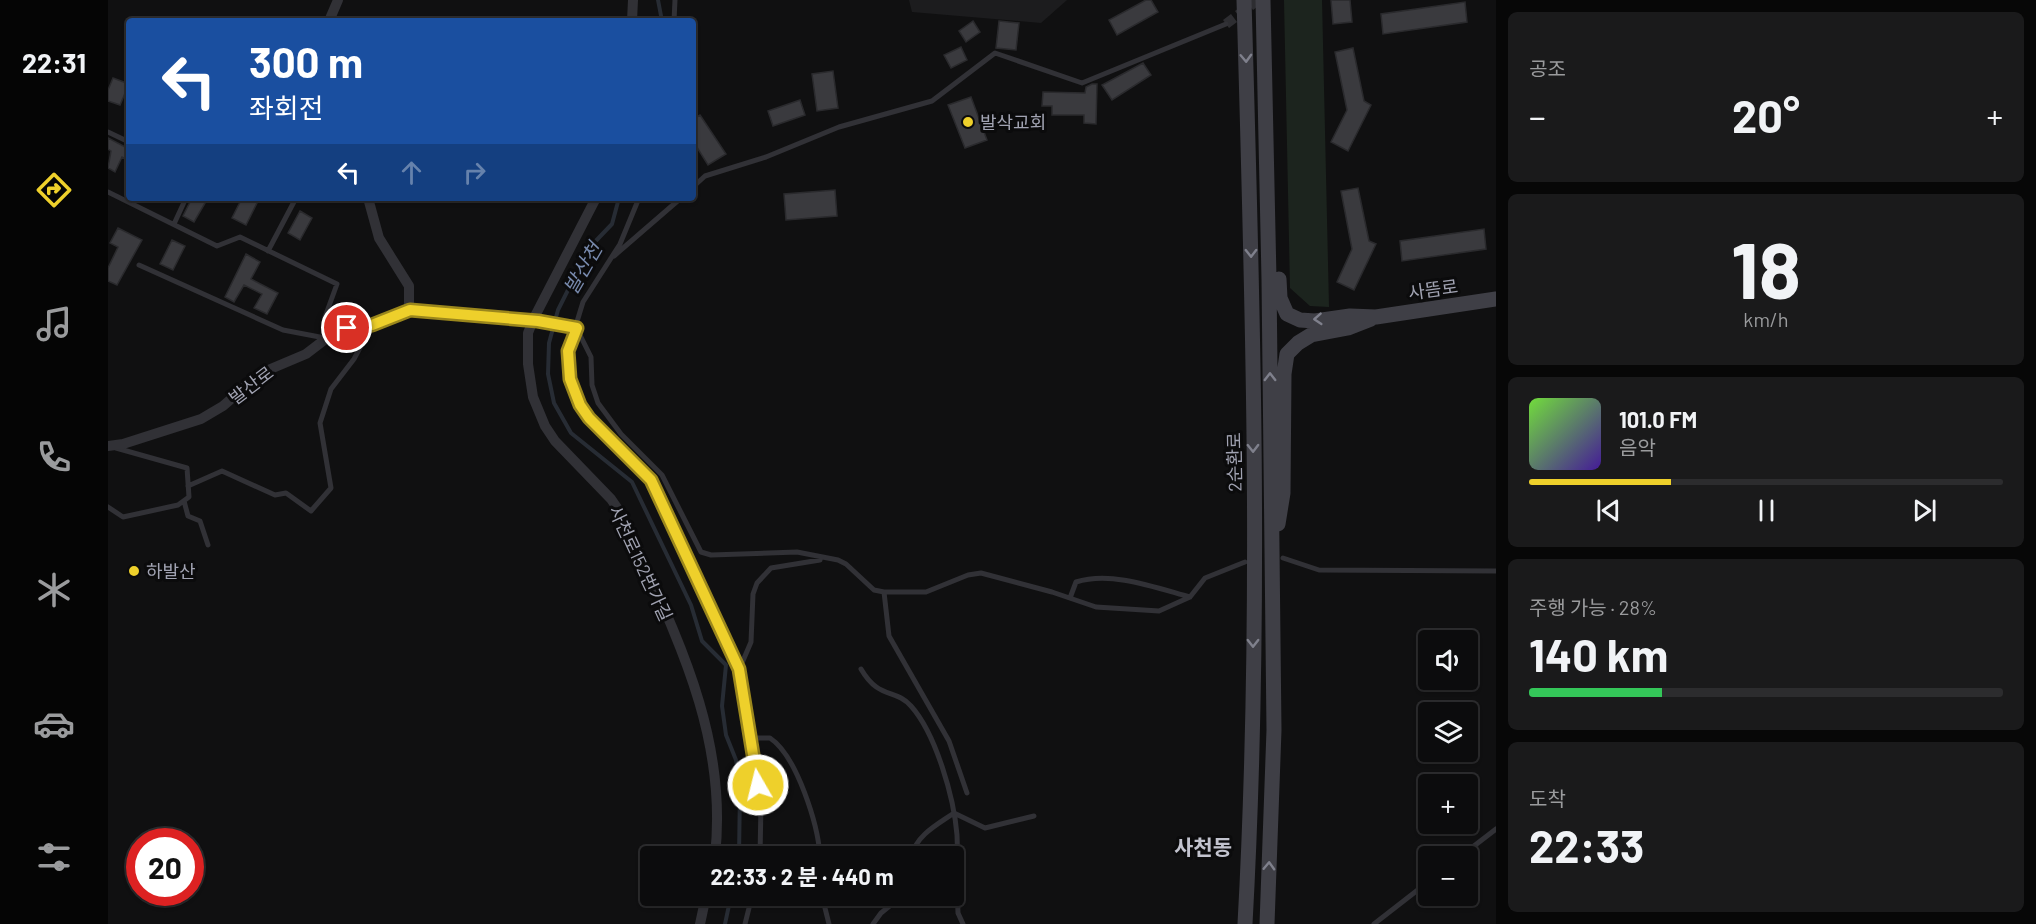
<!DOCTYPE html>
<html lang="ko">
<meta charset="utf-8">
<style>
:root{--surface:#0c0c0d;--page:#1a1a1b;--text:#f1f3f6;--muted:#9a9b9d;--line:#2c2c2e;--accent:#eed02b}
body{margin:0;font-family:Barlow,"Noto Sans KR",sans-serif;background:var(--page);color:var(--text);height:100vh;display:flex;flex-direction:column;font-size:22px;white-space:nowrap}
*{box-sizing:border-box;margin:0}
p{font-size:20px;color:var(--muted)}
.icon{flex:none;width:33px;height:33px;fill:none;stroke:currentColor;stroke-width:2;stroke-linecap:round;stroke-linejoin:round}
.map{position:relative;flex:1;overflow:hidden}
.details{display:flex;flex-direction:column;gap:12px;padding:12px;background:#070707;width:540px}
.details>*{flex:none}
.hud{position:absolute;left:18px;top:18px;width:570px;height:183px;border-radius:6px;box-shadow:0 2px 4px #0004,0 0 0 2px var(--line);background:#1a4fa0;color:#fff;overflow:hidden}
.controls{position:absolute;left:1310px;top:630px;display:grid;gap:12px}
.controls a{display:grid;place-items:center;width:60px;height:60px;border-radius:6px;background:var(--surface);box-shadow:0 2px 4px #0004,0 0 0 2px var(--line);font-size:30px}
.speed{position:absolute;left:18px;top:828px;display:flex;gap:12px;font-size:30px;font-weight:700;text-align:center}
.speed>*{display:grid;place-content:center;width:78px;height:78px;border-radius:50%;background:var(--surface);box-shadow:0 2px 4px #0004,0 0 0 2px var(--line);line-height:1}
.speed .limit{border:9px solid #d22;background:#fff;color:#111}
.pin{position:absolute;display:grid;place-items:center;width:51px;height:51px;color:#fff;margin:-26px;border:3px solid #fff;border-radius:50%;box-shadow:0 2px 6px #0007}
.me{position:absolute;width:66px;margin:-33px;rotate:352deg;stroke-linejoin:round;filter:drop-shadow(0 0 4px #0008)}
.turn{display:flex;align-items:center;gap:21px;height:126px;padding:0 24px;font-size:27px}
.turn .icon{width:78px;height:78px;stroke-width:2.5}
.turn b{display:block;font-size:42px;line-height:51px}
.lanes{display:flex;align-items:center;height:57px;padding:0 24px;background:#0003;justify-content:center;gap:30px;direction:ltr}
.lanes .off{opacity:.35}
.big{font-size:45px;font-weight:700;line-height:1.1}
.details .tile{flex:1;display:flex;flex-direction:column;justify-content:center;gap:9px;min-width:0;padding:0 21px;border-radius:9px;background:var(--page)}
.details .dial{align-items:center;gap:0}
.dial b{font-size:78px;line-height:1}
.song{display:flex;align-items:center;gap:18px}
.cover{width:72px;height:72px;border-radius:9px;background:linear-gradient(135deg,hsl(100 70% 55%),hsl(260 70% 35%))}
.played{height:6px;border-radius:3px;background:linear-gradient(90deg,var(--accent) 30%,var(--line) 30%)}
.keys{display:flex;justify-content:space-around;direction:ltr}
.heat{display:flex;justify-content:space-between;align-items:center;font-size:33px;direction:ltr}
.charge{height:9px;border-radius:4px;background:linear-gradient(90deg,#34c759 28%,var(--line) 0)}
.trip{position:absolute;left:532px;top:846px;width:324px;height:60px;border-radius:6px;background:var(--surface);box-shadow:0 2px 4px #0004,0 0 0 2px var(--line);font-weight:700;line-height:60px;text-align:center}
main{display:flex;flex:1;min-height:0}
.tab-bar{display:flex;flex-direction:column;width:108px;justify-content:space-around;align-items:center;background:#050505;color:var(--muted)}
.tab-bar .icon{width:42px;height:42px}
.tab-bar .on{color:var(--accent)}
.tab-bar b{font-size:27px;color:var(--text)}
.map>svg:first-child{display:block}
</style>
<main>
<nav class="tab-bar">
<b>22:31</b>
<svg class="icon on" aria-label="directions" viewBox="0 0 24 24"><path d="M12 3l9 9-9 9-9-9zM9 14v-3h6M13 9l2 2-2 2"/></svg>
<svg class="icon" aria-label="music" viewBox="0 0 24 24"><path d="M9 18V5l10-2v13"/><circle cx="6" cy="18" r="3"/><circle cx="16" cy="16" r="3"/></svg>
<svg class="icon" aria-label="phone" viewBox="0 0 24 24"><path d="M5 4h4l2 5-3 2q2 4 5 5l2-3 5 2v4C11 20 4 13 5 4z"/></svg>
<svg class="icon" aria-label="climate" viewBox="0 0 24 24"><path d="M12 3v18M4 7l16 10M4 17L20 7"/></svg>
<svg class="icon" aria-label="car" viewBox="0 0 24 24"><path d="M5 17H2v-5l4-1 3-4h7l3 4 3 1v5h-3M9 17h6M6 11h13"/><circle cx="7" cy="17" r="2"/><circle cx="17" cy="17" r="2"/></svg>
<svg class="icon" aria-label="filters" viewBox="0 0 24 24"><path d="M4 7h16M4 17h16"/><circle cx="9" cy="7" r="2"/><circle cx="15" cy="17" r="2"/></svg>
</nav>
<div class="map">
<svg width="1388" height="924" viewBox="0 0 1388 924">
<rect width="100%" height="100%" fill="#101011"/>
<path fill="#1c1c1e" d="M801,0H959L933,23L804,12Z"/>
<path fill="#1c241e" d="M1176,0H1214L1221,307L1202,306L1182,288Z"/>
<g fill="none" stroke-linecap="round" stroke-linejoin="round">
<path stroke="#272c34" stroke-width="4" d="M550,0L554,21
M511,198L504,224L481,248L450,310L441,343L440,374L446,403L463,433L524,482L583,605L594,641L618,665L614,706L618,735L628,760L632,789L631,856
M617,924L623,896"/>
</g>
<path fill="#3a3a3e" stroke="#2a2a2d" stroke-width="1.5" d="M1038,0H1043L1050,12L1009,35L1001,20Z
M1223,0H1242L1244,22L1225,24Z
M1357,2L1359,22L1275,34L1273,14Z
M865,21L872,32L858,42L851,31Z
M891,21L911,23L908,50L888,48Z
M853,47L859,60L843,68L836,55Z
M1245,48L1256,101L1263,105L1240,151L1223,142L1239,110L1227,52Z
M1035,63L1043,75L1004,100L994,85Z
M725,71L730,108L709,111L704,74Z
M5,78L21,84L12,105L0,101V90Z
M984,84H989L988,124L976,123V115H944V106H934L935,92L977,93L978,87Z
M863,97L879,140L857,148L840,105Z
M692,100L697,115L665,126L660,111Z
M592,115L618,154L600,165L585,141V119Z
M0,138L21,149V161L14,157L7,172L0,168L3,151L0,149Z
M1250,188L1261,241L1268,244L1246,290L1229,282L1244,249L1233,191Z
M727,190L729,216L678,220L676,194Z
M84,198H100L86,222L75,216Z
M134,198L150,201L138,225L124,218Z
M192,211L204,218L192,240L180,233Z
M10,228L34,240L9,285L0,281V268L10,247L2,243Z
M1376,229L1378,249L1294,261L1292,241Z
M64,240L77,246L65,270L52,264Z
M138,254L152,262L143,279L170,293L159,314L146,308L154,294L136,285L126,302L117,297Z"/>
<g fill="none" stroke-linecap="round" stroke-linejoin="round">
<path stroke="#2d2d31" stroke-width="10" stroke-dasharray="10 5" stroke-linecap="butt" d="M1118,24L1150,0"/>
<path stroke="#313136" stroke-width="5" d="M566,21L567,0
M0,132L21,142
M585,187L597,176L658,157L731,127L824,101L887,53L974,83L1118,24
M0,192L109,246L132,237L229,284L217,317L237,327
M531,198L512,244L475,302L460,351L462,379L472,405L481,418L543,480L631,670L653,804L652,856
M66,224L78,198
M160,251L188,198
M506,256L573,198
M31,265L175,330L217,338
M469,329L483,357L484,385L490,403L513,434L554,475L593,552L603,555L689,552L730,560L738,564L766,590L776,592H818L860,575L873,573L944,592L988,607L1051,611L1082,597L1097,578L1137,562
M80,486L114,471L167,495L178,493L203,511L223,488L212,423L223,389L246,359L263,327
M76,501L80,516L92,521L100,545
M0,507L15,517L70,505L81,497L79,468L8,448
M1175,558L1211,570L1388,571
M776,592L781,636L841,741L859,793
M962,598L968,582C1003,571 1046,587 1082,597
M753,669C771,700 787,688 803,706C828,734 846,798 849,835C850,860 849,887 850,913L855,924
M631,670L643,642L645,594L649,583L663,568L712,560
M643,738H662C689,756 710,825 712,856
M804,856C807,836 830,824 846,813L877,828L926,816
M1353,856L1388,829
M714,896L721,924
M637,924L644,896
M765,924L773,913L794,896
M1266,924L1320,882"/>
<path stroke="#313136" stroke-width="10" d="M221,21L230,0
M524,21L525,0
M260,198L271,238L301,286V310
M488,198L426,318L420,333V364L425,397L437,426L447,441L503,499L514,515C563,626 621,730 607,856
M0,446L15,444L93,419L115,406L153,373L198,354L228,331L264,325L301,310L430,321L469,329
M592,924L598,896"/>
<path stroke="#3f3f46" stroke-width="15" d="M1136,0C1145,308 1154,616 1137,924
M1155,0L1161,279L1166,730L1159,924
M1171,279L1172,298L1179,314L1192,320L1207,321L1242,316L1268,317L1388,299
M1170,524L1175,493L1176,374L1179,354L1190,343L1203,335L1240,328L1263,319"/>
</g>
<defs><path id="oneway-chevron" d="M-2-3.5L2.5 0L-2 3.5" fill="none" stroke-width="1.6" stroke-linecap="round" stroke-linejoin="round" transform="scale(1.5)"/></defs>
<g stroke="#7f808c">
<use href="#oneway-chevron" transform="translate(1138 58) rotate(88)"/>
<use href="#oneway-chevron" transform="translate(1143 253) rotate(89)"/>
<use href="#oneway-chevron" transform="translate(1210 319) rotate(176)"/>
<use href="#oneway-chevron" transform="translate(1162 377) rotate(-90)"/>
<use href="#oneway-chevron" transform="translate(1145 448) rotate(89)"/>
<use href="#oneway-chevron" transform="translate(1145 643) rotate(90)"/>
<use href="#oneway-chevron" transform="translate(1161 866) rotate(-88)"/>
</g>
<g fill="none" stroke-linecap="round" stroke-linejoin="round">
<defs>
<path id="route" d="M239,328L264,325L302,310L430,321L469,328L460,351L462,379L472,405L481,418L543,480L631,669L650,785"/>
</defs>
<use href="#route" stroke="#9b871c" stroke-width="15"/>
<use href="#route" stroke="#eed02b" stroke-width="10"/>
</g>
<g fill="#eed02b" stroke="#0b0b0c" stroke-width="2">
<circle cx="860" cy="122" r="6"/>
<circle cx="26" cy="571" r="6"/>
</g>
<g text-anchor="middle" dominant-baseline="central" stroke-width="6" stroke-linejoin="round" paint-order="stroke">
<g font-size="18" fill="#a1a3b2" stroke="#0b0b0c" text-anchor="start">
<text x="872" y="122">발삭교회</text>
<text x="38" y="571">하발산</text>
</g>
<g font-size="18" fill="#a1a3b2" stroke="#0b0b0c">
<text transform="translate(1325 289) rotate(-8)">사뜸로</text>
<text transform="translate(143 385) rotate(-37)">발산로</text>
<text transform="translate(1126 462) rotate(-91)">2순환로</text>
<text transform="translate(533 563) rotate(65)">사천로152번가길</text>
</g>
<g font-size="20" font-style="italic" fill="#788aad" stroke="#0b0b0c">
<text transform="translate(474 268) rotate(-60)">발산천</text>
</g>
<g font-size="21" font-weight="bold" fill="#c2c3ce" stroke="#0b0b0c">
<text x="1095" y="846">사천동</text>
</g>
</g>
</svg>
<div class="controls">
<a><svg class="icon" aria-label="sound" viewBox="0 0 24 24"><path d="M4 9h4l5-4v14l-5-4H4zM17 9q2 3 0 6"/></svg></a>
<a><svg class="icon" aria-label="layers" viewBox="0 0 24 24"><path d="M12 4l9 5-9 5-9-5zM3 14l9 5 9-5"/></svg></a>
<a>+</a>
<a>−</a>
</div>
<div class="speed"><div class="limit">20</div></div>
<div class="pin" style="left:239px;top:328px;background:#d93025"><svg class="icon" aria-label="arrive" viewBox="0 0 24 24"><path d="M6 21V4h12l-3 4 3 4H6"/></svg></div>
<svg class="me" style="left:650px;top:785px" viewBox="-20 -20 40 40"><circle r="17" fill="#eed02b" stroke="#fff" stroke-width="3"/><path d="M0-11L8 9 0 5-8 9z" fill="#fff"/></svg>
<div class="trip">22:33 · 2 분 · 440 m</div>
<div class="hud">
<div class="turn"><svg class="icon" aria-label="left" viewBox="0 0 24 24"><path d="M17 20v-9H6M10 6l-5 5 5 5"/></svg><div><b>300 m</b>좌회전</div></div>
<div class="lanes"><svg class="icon" aria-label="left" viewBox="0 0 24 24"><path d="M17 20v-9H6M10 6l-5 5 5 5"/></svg><svg class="icon off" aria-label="ahead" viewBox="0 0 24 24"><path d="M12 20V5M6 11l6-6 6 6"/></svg><svg class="icon off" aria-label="right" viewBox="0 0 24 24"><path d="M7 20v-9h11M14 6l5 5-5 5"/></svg></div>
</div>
</div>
<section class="details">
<div class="tile"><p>공조</p>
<div class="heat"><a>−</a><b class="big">20°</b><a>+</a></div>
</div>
<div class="tile dial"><b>18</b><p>km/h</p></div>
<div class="tile">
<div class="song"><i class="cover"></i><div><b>101.0 FM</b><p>음악</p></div></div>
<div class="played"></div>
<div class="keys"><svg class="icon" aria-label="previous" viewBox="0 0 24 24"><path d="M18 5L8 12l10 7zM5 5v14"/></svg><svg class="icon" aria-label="pause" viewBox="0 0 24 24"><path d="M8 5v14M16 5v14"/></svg><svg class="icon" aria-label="next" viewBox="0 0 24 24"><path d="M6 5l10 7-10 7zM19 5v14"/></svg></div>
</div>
<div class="tile"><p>주행 가능 · 28%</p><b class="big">140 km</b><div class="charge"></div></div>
<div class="tile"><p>도착</p><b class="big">22:33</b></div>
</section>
</main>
